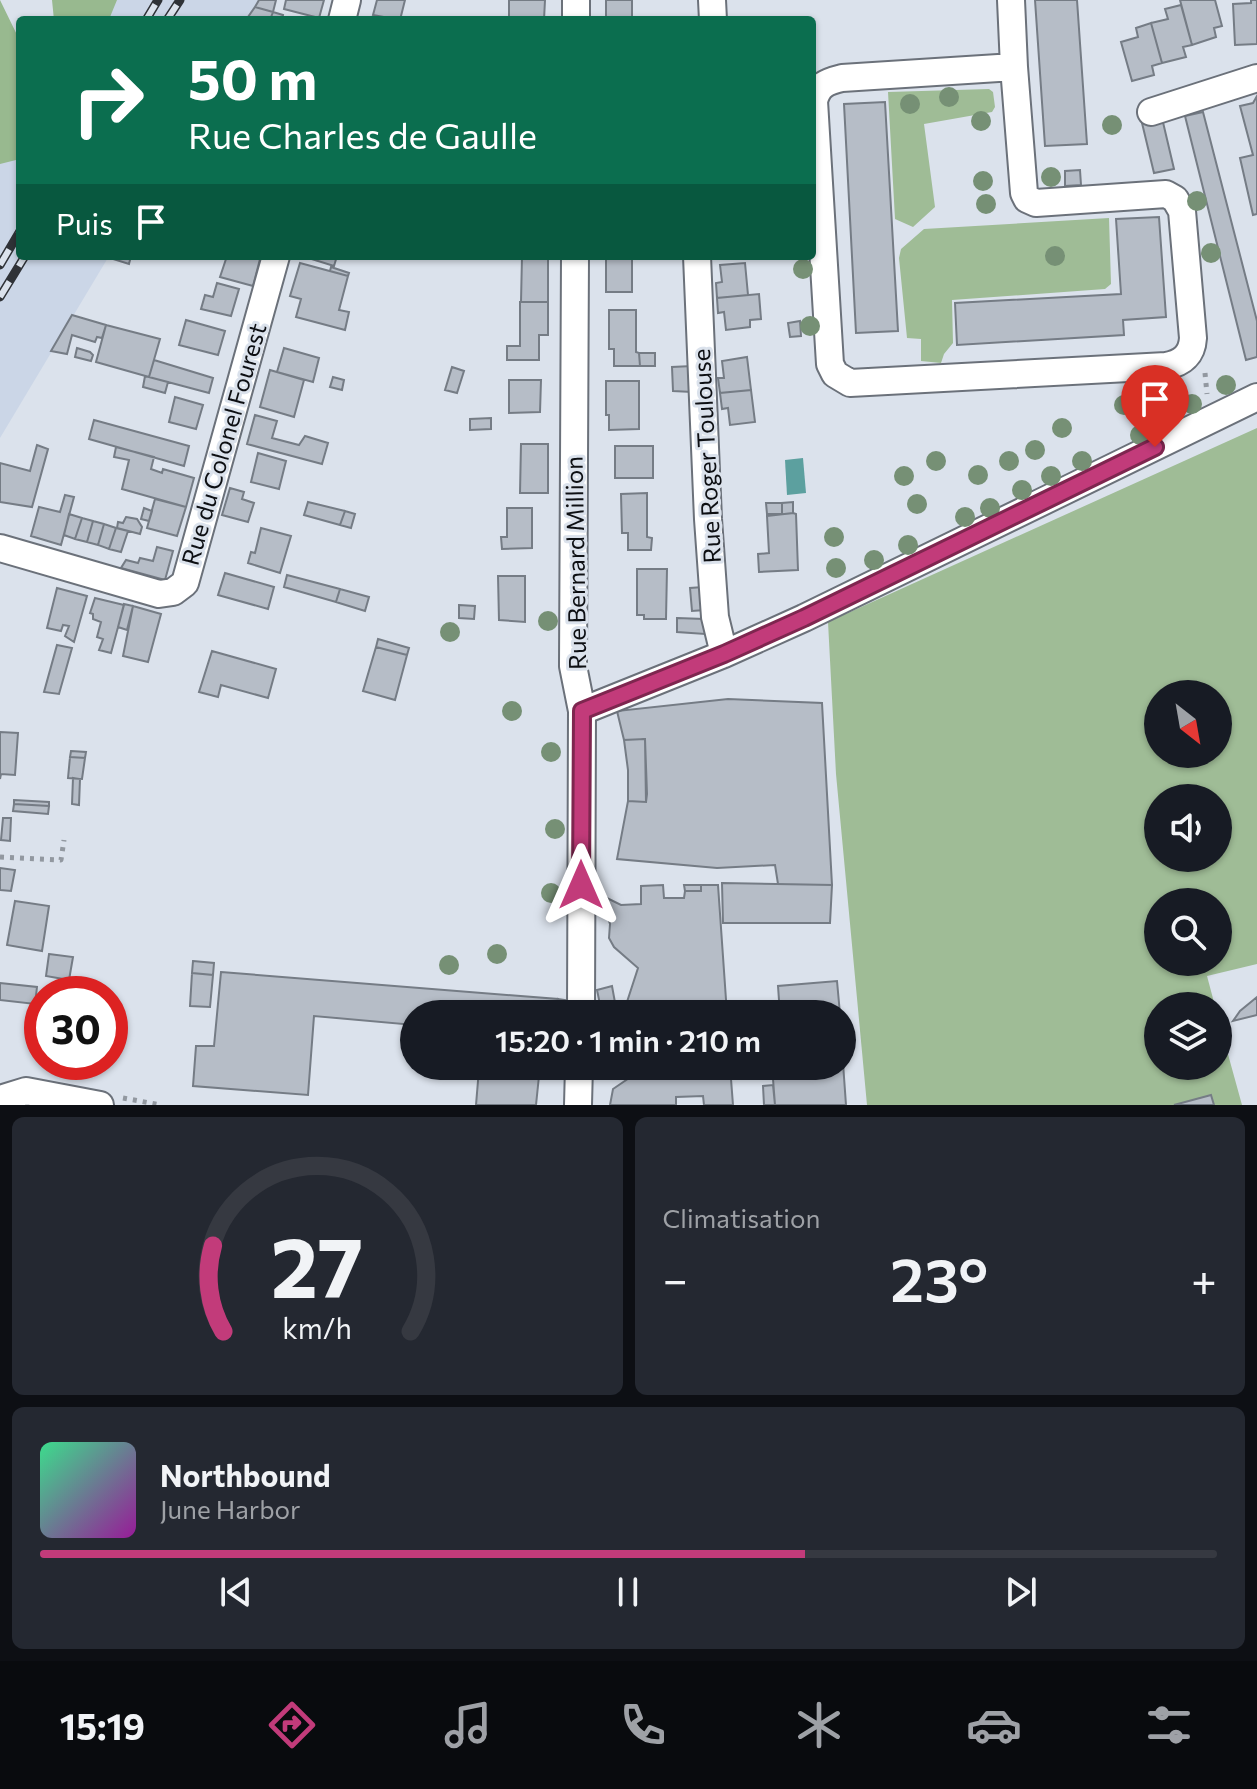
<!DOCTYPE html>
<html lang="fr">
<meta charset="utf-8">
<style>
:root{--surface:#171b24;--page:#242831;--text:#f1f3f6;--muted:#9ea1a6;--line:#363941;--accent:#c23b7a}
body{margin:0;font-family:Commissioner,sans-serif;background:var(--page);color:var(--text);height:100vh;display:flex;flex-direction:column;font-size:30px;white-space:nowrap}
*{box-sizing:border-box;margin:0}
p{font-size:26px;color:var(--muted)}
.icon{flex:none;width:44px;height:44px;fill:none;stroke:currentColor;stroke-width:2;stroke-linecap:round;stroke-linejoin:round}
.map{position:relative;height:1105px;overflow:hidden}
.side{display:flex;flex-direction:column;gap:12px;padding:12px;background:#0d0f14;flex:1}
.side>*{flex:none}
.guide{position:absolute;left:16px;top:16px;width:800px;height:244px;border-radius:8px;box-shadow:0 2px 6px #0004;background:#0b6e4f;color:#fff;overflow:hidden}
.needle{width:52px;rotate:149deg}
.fabs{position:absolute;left:1144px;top:680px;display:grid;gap:16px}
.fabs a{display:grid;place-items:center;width:88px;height:88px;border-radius:50%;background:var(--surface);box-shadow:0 2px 6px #0004;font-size:40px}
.speed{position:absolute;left:24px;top:976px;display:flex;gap:16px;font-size:40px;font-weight:700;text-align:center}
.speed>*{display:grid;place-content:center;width:104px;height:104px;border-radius:50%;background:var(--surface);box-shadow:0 2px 6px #0004;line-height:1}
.speed .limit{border:12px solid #d22;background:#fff;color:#111}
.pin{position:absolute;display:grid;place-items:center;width:68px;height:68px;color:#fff;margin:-82px -34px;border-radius:50% 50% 50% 0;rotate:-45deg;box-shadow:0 0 8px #0007}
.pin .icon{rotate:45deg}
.me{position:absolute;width:88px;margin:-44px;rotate:0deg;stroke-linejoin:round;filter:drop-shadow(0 0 6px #0008)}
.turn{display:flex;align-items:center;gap:28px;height:168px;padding:0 40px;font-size:36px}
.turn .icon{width:104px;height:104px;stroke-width:2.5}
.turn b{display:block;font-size:56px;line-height:68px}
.then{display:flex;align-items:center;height:76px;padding:0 40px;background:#0003;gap:16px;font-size:30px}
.big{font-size:60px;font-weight:600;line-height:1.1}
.side .tile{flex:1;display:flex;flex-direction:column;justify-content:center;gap:12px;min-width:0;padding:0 28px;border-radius:12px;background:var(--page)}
.side .dial{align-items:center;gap:0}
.dial svg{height:208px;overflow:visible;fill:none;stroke:var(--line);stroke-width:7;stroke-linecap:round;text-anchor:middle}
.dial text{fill:var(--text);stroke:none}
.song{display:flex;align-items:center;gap:24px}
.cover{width:96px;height:96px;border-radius:12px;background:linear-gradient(135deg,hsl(150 70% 55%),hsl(300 70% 35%))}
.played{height:8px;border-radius:4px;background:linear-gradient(90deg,var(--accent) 65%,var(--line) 65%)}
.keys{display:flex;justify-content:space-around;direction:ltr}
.heat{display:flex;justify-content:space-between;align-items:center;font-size:44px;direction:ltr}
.side .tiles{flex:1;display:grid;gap:12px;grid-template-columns:1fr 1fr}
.tile:last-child{grid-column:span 2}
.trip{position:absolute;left:400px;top:1000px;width:456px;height:80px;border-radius:40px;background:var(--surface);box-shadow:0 2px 6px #0004;font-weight:600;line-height:80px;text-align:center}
.tabs{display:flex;height:128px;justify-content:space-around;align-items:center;background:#090b0e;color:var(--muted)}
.tabs .icon{width:56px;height:56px}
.tabs .active{color:var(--accent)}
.tabs b{font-size:36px;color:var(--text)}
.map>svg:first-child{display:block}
</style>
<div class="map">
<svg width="1257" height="1105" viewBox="0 0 1257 1105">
<rect width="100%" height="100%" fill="#dbe2ec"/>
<path fill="#cbd6e7" d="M96,0H261L249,20H83Z
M20,121V256H109L0,438V153Z"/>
<path fill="#9fbc96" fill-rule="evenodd" d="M989,89L993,92L995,107L992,112L924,124L935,207L913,227L895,219L888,92Z
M1109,218L1111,284L1105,289L952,300L953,343L944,354L941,363L921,361V339L907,338L899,258L901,249L924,229Z
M1257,428V964L1207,976L1215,1006H1158V1066H1218V1018L1242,1105H867L836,774L828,622ZM1158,694H1218V754H1158ZM1158,798H1218V858H1158ZM1158,902H1218V962H1158Z"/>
<path fill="#98b98f" d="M0,0L20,41V159L0,164Z
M52,0H117L110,17L111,20H54Z"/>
<path fill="#5ca09f" d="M803,458L806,493L787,495L785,460Z"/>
<path fill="#b6bdc7" stroke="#757c85" stroke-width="2" d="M259,0H276L273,12L255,7Z
M286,0H324L319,18L284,9Z
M377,0H405L400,20L373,15Z
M509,0H545L544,20H509Z
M606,0H632V20H606Z
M1035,0H1077L1087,144L1045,146Z
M1180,0H1215L1222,26L1214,28L1216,37L1192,45Z
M1251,0H1257V44L1235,45L1233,4L1251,3Z
M1181,5L1192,45L1183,47L1186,57L1162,63L1151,23L1168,19L1165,9Z
M255,7L273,12L270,20L248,17Z
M273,12L283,15L282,20H270Z
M1151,23L1162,63L1152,66L1154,75L1132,81L1121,42L1138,37L1136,28Z
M1257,96V214L1253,215L1240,158L1253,155L1240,106L1253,103Z
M885,102L898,331L856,333L844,104Z
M1203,112L1257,321V357L1246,360L1185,116Z
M1162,118L1174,169L1154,173L1142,123Z
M1080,170L1081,185L1065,186V171Z
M1159,217L1166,317L1123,320L1124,335L957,345L955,303L1121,294L1116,219Z
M110,256H131L129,264L110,258Z
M227,256L260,259L253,286L220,277Z
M302,256H337L334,266Z
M522,256H548V302H521Z
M606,256H632V292H606Z
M300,263L348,276L339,310L349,312L345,330L296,317L301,299L290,296Z
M745,263L748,295L717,298L716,283L722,282L720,265Z
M331,267L349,273L348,276L330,271Z
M217,283L239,289L231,316L201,309L205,295L213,297Z
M759,294L761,319L750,320V327L726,330L724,312L718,313L717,298Z
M520,302H548V335H539V360H507V346H520Z
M609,310H636V352L639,353L640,366H614V349H609Z
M72,315L106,325L102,338L97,337L95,342L72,335L67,354L51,351Z
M186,320L225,331L218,355L179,345Z
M800,321L801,336L790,337L788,323Z
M106,325L160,339L149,377L96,362Z
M77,348L90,352L93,355L91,361L75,357Z
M284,348L319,358L313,382L277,372Z
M639,353H655V366H640Z
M747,357L751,390L720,393L718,378H724L722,361Z
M154,360L213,378L209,393L149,377Z
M692,366V392L673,391L672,367Z
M452,367L464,371L457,393L445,390Z
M270,370L304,380L294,417L260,407Z
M145,376L168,382L165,393L143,387Z
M333,377L344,380L342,390L330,387Z
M509,380H541L540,412L509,413Z
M606,381H639V429L609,430V415H606Z
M751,390L755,422L730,425L728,408L722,409L720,393Z
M175,397L203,405L196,429L169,422Z
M255,415L277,421L272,438L299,445L305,436L328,443L322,464L247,444Z
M491,418V429L470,430V419Z
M94,420L189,446L184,466L89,439Z
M521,444H548V493H520Z
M37,445L48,449L32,507L0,502V463L30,471Z
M615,446H653V478H615Z
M116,447L154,457L151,469L162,473L163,469L194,478L186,507L122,489L129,460L114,457Z
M258,453L286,461L279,489L251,482Z
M230,488L244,492L242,499L254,503L248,522L222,515Z
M647,493V537L652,538L651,550H628V533H622L621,494Z
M65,495L74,497L61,545L31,536L39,507L60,512Z
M155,499L186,507L177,536L147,528Z
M308,502L345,511L340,525L304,515Z
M793,502V513L767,516V514H782V503Z
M766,503H782V514H767Z
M144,508L152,511L149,521L141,519Z
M507,508H532V548L502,549L501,537H507Z
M345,511L355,514L351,528L340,525Z
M793,513L796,514L798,570L759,572L758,554L769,553L767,516Z
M69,514L82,518L75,539L64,535Z
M126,517L137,519L142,527L140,534L117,528L118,522L123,523Z
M82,518L93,521L87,542L75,539Z
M93,521L104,524L98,545L87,542Z
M104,524L116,528L109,549L98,545Z
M116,528L128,531L121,552L109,549Z
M261,528L291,536L280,573L248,563L251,552L255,553Z
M157,547L173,551L165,580L121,568L126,560L138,563L140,558L153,561Z
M637,569H667L666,619H644V615H637Z
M225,573L274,587L268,609L218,595Z
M287,575L340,589L336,602L284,587Z
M498,576H525V622L499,620Z
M703,587L705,610L692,611L690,588Z
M57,588L87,596L74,642L65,636L69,626L63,625L61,631L47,628Z
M340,589L369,597L365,611L336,602Z
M95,598L124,605L111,653L99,650L103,639L97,637L101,622L93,619V614L90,613Z
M124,604L133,606L127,630L118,627Z
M459,605L475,606L474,619L459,618Z
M133,606L161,614L148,662L123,656Z
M677,618L704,619L705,634L677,632Z
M378,639L409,648L407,655L376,647Z
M57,645L72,648L59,694L44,692Z
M376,647L407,655L395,700L363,691Z
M212,651L276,669L268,698L221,685L218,697L199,692Z
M728,699L822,703L832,885L778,884L775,865L717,868L617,859L628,801L646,802L647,794L645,739L624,740L617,711Z
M0,732L18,733L15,775L1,774L0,779Z
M645,739L646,802L628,801V770L624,740Z
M71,751L86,752L85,758L70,757Z
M70,757L85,758L82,779L68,778Z
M73,778L80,779L79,805L72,804Z
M14,800L49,802V806L14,804Z
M14,804L49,806L48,814L13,811Z
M3,818H11L10,841L1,840Z
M0,868L15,870L11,891L0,890Z
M722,883L832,885L830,923H723Z
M663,885L664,898H684L685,891H701V885H718L727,1014H602L597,990L612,986L616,1008H625L638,968L614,947L609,938L610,924L605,909L607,898L621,905L641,904V886Z
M684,885H701V891H685Z
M15,901L49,906L42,951L7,945Z
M49,954L73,957L69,980L46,976Z
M193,961L214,963L213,975L192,973Z
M221,972L558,999V1014H414V1025L314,1016L308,1095L193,1086L196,1046H214Z
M192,973L213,975L210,1007L190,1006Z
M837,981L840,1014H780L778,986Z
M0,983L37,987L35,1004L0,1000Z
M1257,997V1015L1233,1021L1240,1011Z
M558,999L565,1000L564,1014H558Z
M842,1049L846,1105H775L772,1066H842Z
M464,1066H558V1077L539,1076L536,1105H476L479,1069L464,1068Z
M599,1066H614L611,1077L597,1074Z
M630,1066H730L733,1105H704L703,1096L676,1097V1105H610L613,1089L632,1076Z
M773,1085L775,1105H764L763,1086Z
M1211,1095L1214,1105H1174Z"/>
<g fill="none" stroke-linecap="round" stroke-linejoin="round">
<defs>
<path id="street" d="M712,0L713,20
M1011,0L1014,67L1024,193L1027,199L1036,203L1166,194L1175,199L1182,211L1193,338C1192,355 1182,363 1166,366L850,383L835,374L830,364L814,101C818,85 826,82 842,78L1014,67
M342,20L347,0
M576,20V0
M1151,112L1257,78
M575,256L573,666L582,711L581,1014
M697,256L708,519L715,617L724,654
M0,548L159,594L173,592L185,583L276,256
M582,711L724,654L804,618L1257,397
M0,1099L26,1091L100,1105
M578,1105L579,1066"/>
</defs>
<use href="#street" stroke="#6b717a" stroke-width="30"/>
<path stroke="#9298a0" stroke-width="5" stroke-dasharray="4 6" stroke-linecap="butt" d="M1205,373L1207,394
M0,857L61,860L64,840
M123,1098L161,1105"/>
<use href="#street" stroke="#fff" stroke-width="26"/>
<defs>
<path id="rail" d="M146,20L158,0
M167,20L180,0
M0,265L20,231
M0,297L25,256"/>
</defs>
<use href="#rail" stroke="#2f3237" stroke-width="9"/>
<use href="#rail" stroke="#dbe2ec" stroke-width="6" stroke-dasharray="18" stroke-linecap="butt"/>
</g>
<g fill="#769075">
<circle cx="949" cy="97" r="10"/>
<circle cx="910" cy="104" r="10"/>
<circle cx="981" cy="121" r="10"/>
<circle cx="1112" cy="125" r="10"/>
<circle cx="1051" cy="177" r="10"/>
<circle cx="983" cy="181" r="10"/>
<circle cx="1197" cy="201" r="10"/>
<circle cx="986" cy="204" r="10"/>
<circle cx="1211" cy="253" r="10"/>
<circle cx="1055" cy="256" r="10"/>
<circle cx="803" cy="269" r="10"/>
<circle cx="810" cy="326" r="10"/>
<circle cx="1226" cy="385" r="10"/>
<circle cx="1192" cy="404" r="10"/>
<circle cx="1124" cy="405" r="10"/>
<circle cx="1062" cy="428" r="10"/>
<circle cx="1140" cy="435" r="10"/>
<circle cx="1035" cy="450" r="10"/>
<circle cx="936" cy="461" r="10"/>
<circle cx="1009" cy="461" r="10"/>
<circle cx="1082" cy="461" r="10"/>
<circle cx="978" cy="475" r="10"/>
<circle cx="904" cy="476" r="10"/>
<circle cx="1051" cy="476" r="10"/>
<circle cx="1022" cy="490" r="10"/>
<circle cx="917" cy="504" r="10"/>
<circle cx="990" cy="508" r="10"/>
<circle cx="965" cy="517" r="10"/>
<circle cx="834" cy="537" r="10"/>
<circle cx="908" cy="545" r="10"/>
<circle cx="874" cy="560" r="10"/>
<circle cx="836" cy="568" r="10"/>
<circle cx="548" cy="621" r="10"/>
<circle cx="450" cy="632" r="10"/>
<circle cx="512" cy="711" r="10"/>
<circle cx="551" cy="752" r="10"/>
<circle cx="555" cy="829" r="10"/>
<circle cx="551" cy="893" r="10"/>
<circle cx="497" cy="954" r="10"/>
<circle cx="449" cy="965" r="10"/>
</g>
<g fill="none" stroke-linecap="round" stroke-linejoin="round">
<defs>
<path id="route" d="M581,885L582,711L724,654L804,618L1155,447"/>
</defs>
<use href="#route" stroke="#7e264f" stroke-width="20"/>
<use href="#route" stroke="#c23b7a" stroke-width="14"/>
</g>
<g text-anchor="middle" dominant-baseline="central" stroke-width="6" stroke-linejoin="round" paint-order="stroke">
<g font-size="24" fill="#0d0f13" stroke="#dbe2ec">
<text transform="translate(223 444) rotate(-74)">Rue du Colonel Fourest</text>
<text transform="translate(706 456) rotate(-93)">Rue Roger Toulouse</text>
<text transform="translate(575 563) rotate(-91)">Rue Bernard Million</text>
</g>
</g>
</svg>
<div class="fabs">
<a><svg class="needle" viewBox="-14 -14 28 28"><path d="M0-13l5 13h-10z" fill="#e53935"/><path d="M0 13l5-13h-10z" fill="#9ea1a6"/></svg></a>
<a><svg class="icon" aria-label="sound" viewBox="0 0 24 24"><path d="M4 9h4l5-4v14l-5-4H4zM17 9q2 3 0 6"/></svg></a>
<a><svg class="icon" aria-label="search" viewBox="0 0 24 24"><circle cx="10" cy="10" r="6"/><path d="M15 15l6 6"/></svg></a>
<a><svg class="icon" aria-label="layers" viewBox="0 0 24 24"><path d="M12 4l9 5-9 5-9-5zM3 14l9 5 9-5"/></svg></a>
</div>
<div class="speed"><div class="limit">30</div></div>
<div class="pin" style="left:1155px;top:447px;background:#d93025"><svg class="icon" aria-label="arrive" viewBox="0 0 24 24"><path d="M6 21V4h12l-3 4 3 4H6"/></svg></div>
<svg class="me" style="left:581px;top:885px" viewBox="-20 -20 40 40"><path d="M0-17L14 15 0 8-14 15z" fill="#c23b7a" stroke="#fff" stroke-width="4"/></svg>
<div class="trip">15:20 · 1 min · 210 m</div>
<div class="guide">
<div class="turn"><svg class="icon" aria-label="right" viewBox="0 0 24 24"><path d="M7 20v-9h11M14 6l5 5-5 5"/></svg><div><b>50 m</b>Rue Charles de Gaulle</div></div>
<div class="then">Puis<svg class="icon" aria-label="arrive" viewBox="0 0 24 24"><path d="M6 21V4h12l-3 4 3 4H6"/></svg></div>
</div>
</div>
<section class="side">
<div class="tiles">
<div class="tile dial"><svg viewBox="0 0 100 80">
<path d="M14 69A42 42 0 1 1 86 69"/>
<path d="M14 69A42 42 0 0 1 10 36" stroke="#c23b7a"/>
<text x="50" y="56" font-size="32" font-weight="700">27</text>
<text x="50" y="72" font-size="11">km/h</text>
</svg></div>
<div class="tile"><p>Climatisation</p>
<div class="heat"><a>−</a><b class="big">23°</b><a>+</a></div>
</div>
<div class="tile">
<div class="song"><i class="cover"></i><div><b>Northbound</b><p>June Harbor</p></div></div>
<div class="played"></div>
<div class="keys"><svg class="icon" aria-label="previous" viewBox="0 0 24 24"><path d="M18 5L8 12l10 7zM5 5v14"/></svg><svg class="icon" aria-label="pause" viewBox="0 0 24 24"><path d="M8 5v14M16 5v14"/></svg><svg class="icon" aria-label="next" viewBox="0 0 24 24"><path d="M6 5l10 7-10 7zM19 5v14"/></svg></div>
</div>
</div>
</section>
<nav class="tabs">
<b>15:19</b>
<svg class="icon active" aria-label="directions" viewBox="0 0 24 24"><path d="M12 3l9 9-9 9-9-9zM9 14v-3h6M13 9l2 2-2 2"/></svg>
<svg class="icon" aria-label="music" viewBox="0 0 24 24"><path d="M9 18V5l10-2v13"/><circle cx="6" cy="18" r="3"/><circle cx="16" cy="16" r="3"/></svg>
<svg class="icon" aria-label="phone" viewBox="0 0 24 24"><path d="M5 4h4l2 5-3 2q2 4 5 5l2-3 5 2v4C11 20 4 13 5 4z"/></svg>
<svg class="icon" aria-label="climate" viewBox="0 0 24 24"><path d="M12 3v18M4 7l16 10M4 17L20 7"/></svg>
<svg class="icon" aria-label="car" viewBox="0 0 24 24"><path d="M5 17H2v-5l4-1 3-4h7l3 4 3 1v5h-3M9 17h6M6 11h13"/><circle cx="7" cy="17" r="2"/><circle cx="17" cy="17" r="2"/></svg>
<svg class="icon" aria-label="filters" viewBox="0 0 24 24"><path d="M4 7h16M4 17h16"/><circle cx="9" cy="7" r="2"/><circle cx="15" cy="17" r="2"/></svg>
</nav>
